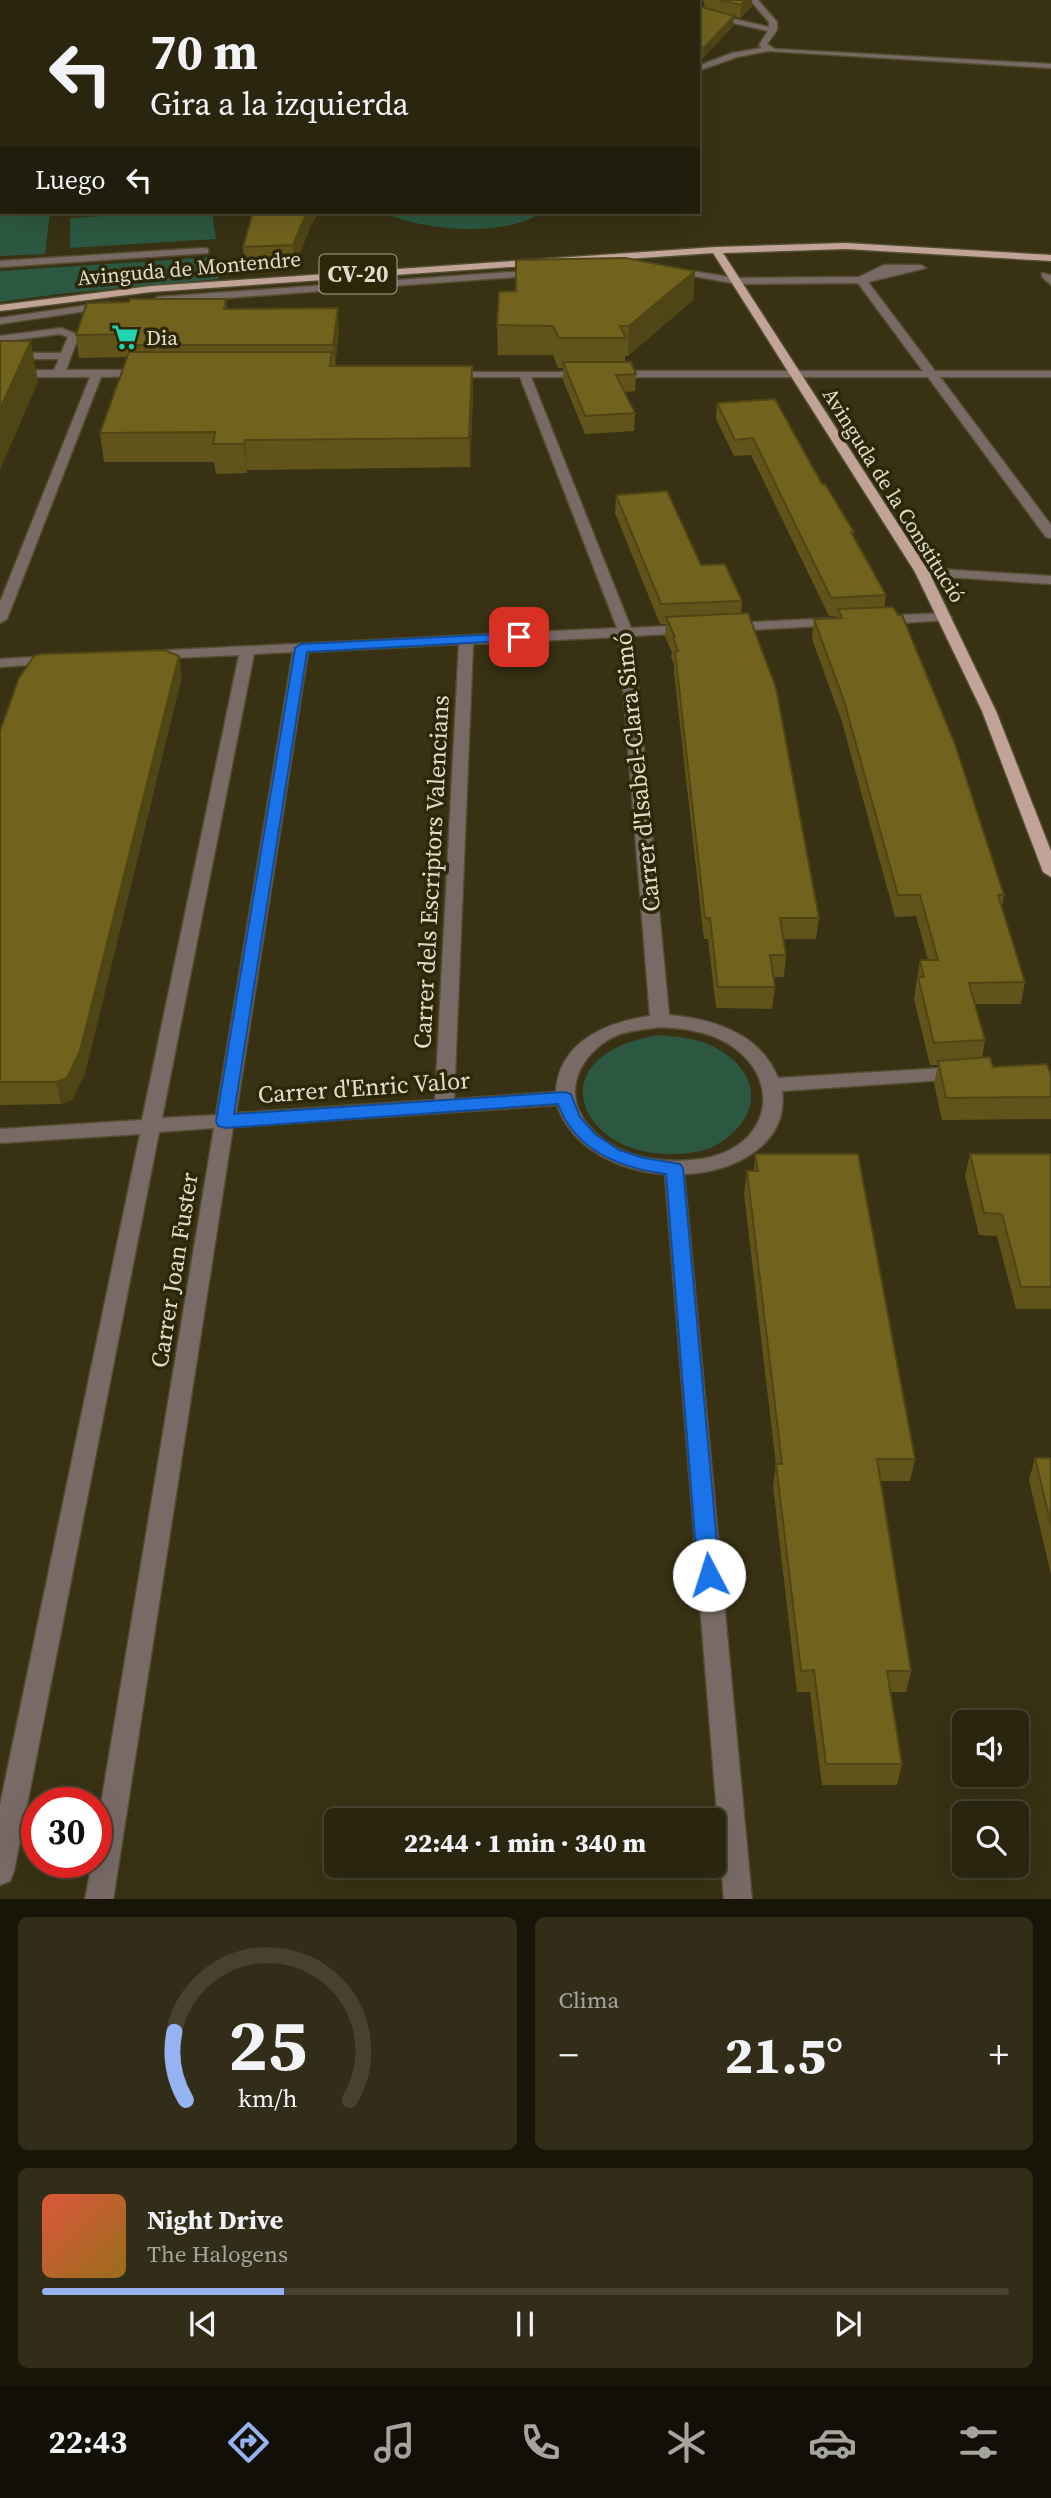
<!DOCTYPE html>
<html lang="es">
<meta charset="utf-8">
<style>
:root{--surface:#2a250f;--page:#322d18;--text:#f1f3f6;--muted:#a5a59e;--line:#46422f;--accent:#95b2f1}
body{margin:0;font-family:"Source Serif 4",serif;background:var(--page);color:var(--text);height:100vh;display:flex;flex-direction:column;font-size:26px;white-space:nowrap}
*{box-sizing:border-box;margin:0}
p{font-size:23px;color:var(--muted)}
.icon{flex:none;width:38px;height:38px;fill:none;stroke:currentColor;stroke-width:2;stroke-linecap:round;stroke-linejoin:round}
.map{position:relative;height:1899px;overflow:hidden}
.panel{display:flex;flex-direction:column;gap:18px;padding:18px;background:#171408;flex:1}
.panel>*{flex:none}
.guide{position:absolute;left:0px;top:0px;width:700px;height:214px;box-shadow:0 7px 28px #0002,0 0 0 2px var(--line);background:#2a250f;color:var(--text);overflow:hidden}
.controls{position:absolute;left:952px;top:1710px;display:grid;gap:14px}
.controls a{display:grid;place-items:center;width:77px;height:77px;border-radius:10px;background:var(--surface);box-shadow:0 7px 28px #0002,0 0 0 2px var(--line);font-size:35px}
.speed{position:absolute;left:21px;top:1787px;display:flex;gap:14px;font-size:35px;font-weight:700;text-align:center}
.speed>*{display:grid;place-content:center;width:91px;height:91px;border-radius:50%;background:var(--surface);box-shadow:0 7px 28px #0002,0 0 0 2px var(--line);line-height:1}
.speed .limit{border:10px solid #d22;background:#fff;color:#111}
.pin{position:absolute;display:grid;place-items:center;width:60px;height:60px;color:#fff;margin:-30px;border-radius:14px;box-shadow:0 4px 10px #0006}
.me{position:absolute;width:77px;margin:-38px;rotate:355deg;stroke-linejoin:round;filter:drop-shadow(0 0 5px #0008)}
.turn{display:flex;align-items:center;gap:24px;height:147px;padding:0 35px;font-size:32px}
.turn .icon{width:91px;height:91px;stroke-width:2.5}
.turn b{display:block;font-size:49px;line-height:60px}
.then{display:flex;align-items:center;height:66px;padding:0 35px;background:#0003;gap:14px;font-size:26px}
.big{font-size:52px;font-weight:800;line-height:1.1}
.panel .card{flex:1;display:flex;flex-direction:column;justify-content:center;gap:10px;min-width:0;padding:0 24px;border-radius:10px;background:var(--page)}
.panel .dial{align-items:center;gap:0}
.dial svg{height:182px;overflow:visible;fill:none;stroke:var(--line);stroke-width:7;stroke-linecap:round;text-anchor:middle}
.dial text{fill:var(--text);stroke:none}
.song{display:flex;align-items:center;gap:21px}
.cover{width:84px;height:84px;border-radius:10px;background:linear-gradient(135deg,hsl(10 70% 55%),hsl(40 70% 35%))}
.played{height:7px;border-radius:4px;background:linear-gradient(90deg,var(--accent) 25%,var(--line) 25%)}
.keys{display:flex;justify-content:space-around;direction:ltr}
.heat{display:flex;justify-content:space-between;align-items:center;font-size:38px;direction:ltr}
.panel .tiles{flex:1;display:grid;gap:18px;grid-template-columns:1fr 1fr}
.card:last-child{grid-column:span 2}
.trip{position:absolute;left:324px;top:1808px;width:402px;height:70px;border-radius:10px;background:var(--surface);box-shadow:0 7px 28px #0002,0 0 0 2px var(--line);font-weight:800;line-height:70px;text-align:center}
.tab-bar{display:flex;height:112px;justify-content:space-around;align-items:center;background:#110f06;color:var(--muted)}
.tab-bar .icon{width:49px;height:49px}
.tab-bar .active{color:var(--accent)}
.tab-bar b{font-size:32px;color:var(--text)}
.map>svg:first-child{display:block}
</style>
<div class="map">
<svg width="1051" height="1900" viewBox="0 0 1051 1900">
<rect width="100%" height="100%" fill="#383114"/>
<path fill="#2c5841" d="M0,202L2,212H50L45,254L0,256Z
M170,212H212L216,239L70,248V218Z
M383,212H542C506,238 421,231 383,212Z
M215,257L219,279L58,294L0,302V271Z
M660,1035C678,1037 696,1038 712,1046C761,1070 765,1115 718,1144C705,1152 687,1154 672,1154C574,1155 539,1052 660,1035Z"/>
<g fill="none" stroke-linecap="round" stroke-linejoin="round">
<defs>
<path id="minor" d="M340,0H348V2H340Z
M637,0L653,2H639Z
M750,0H758L777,22V30L767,44L775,49L1051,64V68L768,51L737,57L698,71V66L732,53L762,48L759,45L768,31L698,15V11L769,27V22Z
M0,86H2V90H0Z
M204,248L208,249V253L0,267V261Z
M884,265H921L926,268L868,282L935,371H1051V377H940L1051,525V538L1046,537L928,377H614L608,374L614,371H923L858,283L737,284L666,271L671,268L737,278L859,277Z
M539,270L543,271V275L158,303L153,300L158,297Z
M1042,273L1051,275V285L1042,277Z
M109,302L114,305L113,307L0,324V318Z
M61,328L79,335L66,370H145L151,373L145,376L101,377L7,619L0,623V602L90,377H0V371L54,370L59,359H0V353H61L68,337L60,334L0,342V336Z
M445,372H590V376L586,377H531L631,628L689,625L696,629L689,633L633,636L669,1015C713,1019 760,1033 778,1078L960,1067L967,1068L969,1073L967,1078L960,1079L782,1091C789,1146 731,1173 684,1174L752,1900H724L665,1174C620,1171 572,1149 557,1105L233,1127L113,1900H85L92,1862H96V1834L214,1128L159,1132L14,1871L10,1881L0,1885V1805L140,1134L0,1143V1129L142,1120L239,655L150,659L143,655L150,651L617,628L520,377H449L443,374ZM619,637L650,1016C607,1022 559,1041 556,1092L454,1099L473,644ZM459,644L435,1100L236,1113L308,652ZM293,652L216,1115L162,1118L254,654ZM660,1027C683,1028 707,1031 727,1043C781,1075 774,1141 711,1157C689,1162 665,1162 642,1157C604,1149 560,1113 580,1070C587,1055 602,1041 618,1035C631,1030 646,1029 660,1027Z
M922,568L1051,576V584L917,575V569Z
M945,613L952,617L950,620L881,624L874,620L881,616Z
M836,618L841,619V625L731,631L724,627L731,623Z
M52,656L57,657L59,660L57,663L0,667V659Z"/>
<path id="major" d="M846,243L1051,255V261L846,249L723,253L929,572L996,711L1051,851V877L1043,872L982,711L915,572L713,253L151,292L0,311V305L151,286L716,247Z"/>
</defs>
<use href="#minor" stroke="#534d31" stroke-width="3"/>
<use href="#major" stroke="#534d31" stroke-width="3"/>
<use href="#minor" fill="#796a65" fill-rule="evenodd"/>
<use href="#major" fill="#c1a397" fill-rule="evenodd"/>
</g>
<path fill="#61541a" d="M703,0H752V6L740,18L734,16L733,26L703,58H698V6L705,8Z
M310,228L295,265L245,268L243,247Z
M695,271L693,300L628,356H625V362L636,374L635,391L625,392L635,413L634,431L585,434L563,380V368H558L553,355H498L497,325L516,291Z
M226,299L227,309L339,330L335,366H472L473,394L470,467L247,470V473L216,474L214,462H104L100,433L127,357L79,358L76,335Z
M717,403L822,484L854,532L853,537L886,595L884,607L1004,895L1002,907L1025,982L1021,1004H975L985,1040L982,1058L993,1067L1051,1075V1119L942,1120L934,1083L938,1065H930L914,999L920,960H928L916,916L895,917L842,722L812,639L814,619L837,618V616H829L751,455L734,456L716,419Z
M616,495L742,601L741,614L819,918L816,939H783L786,955L784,977H773L775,987L772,1009L716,1008L708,939H704L674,672V664L671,657L672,652L665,637L666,624H660L615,513Z
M182,676L85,1073L72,1100L61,1104L0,1105V731Z
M755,1154L915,1459L910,1481H880L911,1671L906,1692H890L902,1764L897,1785H822L810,1692H797L773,1486L776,1465L744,1193L747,1171H754Z
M970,1154H1051V1309H1016L997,1236L979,1235L965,1176Z
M1035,1458H1051V1575L1029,1480Z"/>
<path fill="#4f4515" d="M746,0H752V6L740,18L741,5Z
M734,16L733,26L703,58L704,48Z
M307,212H319L310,228L295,265L293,245Z
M695,271L693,300L628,356L629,326Z
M338,308L339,330L335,368L333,345Z
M31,341L38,382L0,470V409Z
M472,366L473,394L470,467L469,438Z
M245,440L247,470V473L244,444Z
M179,656L182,676L85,1073L72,1100L61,1104L56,1082Z"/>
<path fill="#71621e" stroke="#4f4515" stroke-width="2" d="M378,0H448L449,2H378Z
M719,0H746L741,5Z
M698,6L734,16L704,48L698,47Z
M253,212H307L293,245L243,247Z
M625,258L695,271L629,326H620L626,338H559L553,326L497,325L499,292L516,291V260Z
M130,299H226L224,309L338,308L333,345H134L138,334L76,335L87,303L129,302Z
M0,341H31L0,409Z
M129,352H332L330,366H472L469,438L245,440L244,444H213L215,432L100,433Z
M563,362H631L636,374L616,375L635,413L585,416Z
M775,399L822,484H825L854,532H851L886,595L831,598L753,438L735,440L717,403Z
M667,491L701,565L725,564L742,601L661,604L616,495Z
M893,607L898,615H902L955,744L1004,895H998L1025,982L969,983L985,1040L934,1043L918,977H924L920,960H938L920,895H898L844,701L814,619L842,618L838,609Z
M748,613L776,688L819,918H780L786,955H770L775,987H718L710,918H705L675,652L678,651L673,637H675L666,617Z
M164,650L179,656L80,1051L67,1078L56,1082H0V731L19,678L34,656L41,654Z
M990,1057L993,1067L1047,1064L1051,1075V1097L946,1098L938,1061Z
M755,1154H858L915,1459H877L911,1671H887L902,1764H826L814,1670L801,1671L776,1464H782L747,1171H758Z
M970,1154H1051V1287H1021L1002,1214L984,1213Z
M1035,1458H1051V1525Z"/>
<path fill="#1a73e8" stroke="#114b97" stroke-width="2" d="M519,633L524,635V640L307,652L234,1114L565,1092L571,1094L580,1117L595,1134L619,1150L644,1158L680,1164L683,1168L720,1575L717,1582L709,1584L702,1582L698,1575L666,1174C620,1168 575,1151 558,1104L225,1128L218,1126L216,1121L295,648L301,644Z"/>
<defs>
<symbol id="supermarket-bare" viewBox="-9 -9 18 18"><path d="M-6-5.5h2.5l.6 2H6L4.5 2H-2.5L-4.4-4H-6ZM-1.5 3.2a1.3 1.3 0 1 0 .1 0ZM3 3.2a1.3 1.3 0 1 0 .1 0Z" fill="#21d5b0" stroke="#2d2709" stroke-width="2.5" paint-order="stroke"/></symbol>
</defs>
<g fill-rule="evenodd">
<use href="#supermarket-bare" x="106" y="318" width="38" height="38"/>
</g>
<g text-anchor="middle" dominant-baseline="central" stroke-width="7" stroke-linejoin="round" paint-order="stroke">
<g font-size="21" fill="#e1ddcc" stroke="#2d2709">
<text transform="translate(189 268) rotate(-5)">Avinguda de Montendre</text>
<text transform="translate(894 495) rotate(58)">Avinguda de la Constitució</text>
</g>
<g font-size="21" fill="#e1ddcc" stroke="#2d2709" text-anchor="start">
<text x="146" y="337">Dia</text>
</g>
<rect fill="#2d2709" stroke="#aba692" stroke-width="2" x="319.5" y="254.5" width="77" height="39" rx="5"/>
<g font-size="23" font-weight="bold" fill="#e1ddcc">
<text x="358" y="274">CV-20</text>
</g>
<g font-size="24" fill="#e1ddcc" stroke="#2d2709">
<text transform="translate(637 772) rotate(-96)">Carrer d'Isabel-Clara Simó</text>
<text transform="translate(431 872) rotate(-87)">Carrer dels Escriptors Valencians</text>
<text transform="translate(364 1087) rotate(-4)">Carrer d'Enric Valor</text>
<text transform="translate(174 1270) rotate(-81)">Carrer Joan Fuster</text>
</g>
</g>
</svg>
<div class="controls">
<a><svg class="icon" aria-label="sound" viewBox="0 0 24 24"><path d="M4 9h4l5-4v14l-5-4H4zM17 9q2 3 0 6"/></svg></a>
<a><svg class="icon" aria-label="search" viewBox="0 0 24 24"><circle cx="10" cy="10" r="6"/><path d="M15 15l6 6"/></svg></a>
</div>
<div class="speed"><div class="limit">30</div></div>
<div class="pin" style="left:519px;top:637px;background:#d93025"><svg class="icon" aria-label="arrive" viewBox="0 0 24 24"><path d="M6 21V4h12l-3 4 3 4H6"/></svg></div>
<svg class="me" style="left:709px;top:1575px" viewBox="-20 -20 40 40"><circle r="19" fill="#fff"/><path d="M0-13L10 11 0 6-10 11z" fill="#1a73e8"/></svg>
<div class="trip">22:44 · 1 min · 340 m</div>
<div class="guide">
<div class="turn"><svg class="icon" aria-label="left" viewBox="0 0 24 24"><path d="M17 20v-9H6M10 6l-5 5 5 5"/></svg><div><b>70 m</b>Gira a la izquierda</div></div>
<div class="then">Luego<svg class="icon" aria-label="left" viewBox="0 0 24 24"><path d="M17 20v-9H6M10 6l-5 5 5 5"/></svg></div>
</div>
</div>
<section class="panel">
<div class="tiles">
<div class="card dial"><svg viewBox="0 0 100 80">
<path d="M14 69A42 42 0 1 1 86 69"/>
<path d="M14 69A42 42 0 0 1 9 39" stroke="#95b2f1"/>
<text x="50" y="56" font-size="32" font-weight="700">25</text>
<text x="50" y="72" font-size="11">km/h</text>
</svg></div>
<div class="card"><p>Clima</p>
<div class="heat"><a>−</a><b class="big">21.5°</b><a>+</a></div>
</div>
<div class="card">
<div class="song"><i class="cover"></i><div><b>Night Drive</b><p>The Halogens</p></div></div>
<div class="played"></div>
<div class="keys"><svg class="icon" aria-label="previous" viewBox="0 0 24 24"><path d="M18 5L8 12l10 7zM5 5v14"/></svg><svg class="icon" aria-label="pause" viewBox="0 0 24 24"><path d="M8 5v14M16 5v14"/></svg><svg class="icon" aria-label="next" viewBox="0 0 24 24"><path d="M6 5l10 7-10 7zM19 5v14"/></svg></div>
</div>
</div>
</section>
<nav class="tab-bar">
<b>22:43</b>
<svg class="icon active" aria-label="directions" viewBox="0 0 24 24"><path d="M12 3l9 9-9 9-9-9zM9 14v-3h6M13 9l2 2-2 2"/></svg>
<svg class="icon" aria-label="music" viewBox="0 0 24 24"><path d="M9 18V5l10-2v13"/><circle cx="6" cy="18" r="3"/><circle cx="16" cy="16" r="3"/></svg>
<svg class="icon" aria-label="phone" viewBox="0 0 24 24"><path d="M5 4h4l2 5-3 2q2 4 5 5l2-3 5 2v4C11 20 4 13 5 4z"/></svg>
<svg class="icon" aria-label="climate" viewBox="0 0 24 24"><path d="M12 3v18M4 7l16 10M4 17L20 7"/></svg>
<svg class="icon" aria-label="car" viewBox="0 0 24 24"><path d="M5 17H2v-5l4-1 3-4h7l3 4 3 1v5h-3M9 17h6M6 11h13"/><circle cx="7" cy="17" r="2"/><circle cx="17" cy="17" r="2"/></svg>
<svg class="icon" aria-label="filters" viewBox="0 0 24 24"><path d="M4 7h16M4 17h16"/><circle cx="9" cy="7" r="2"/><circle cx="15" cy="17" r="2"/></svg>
</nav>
